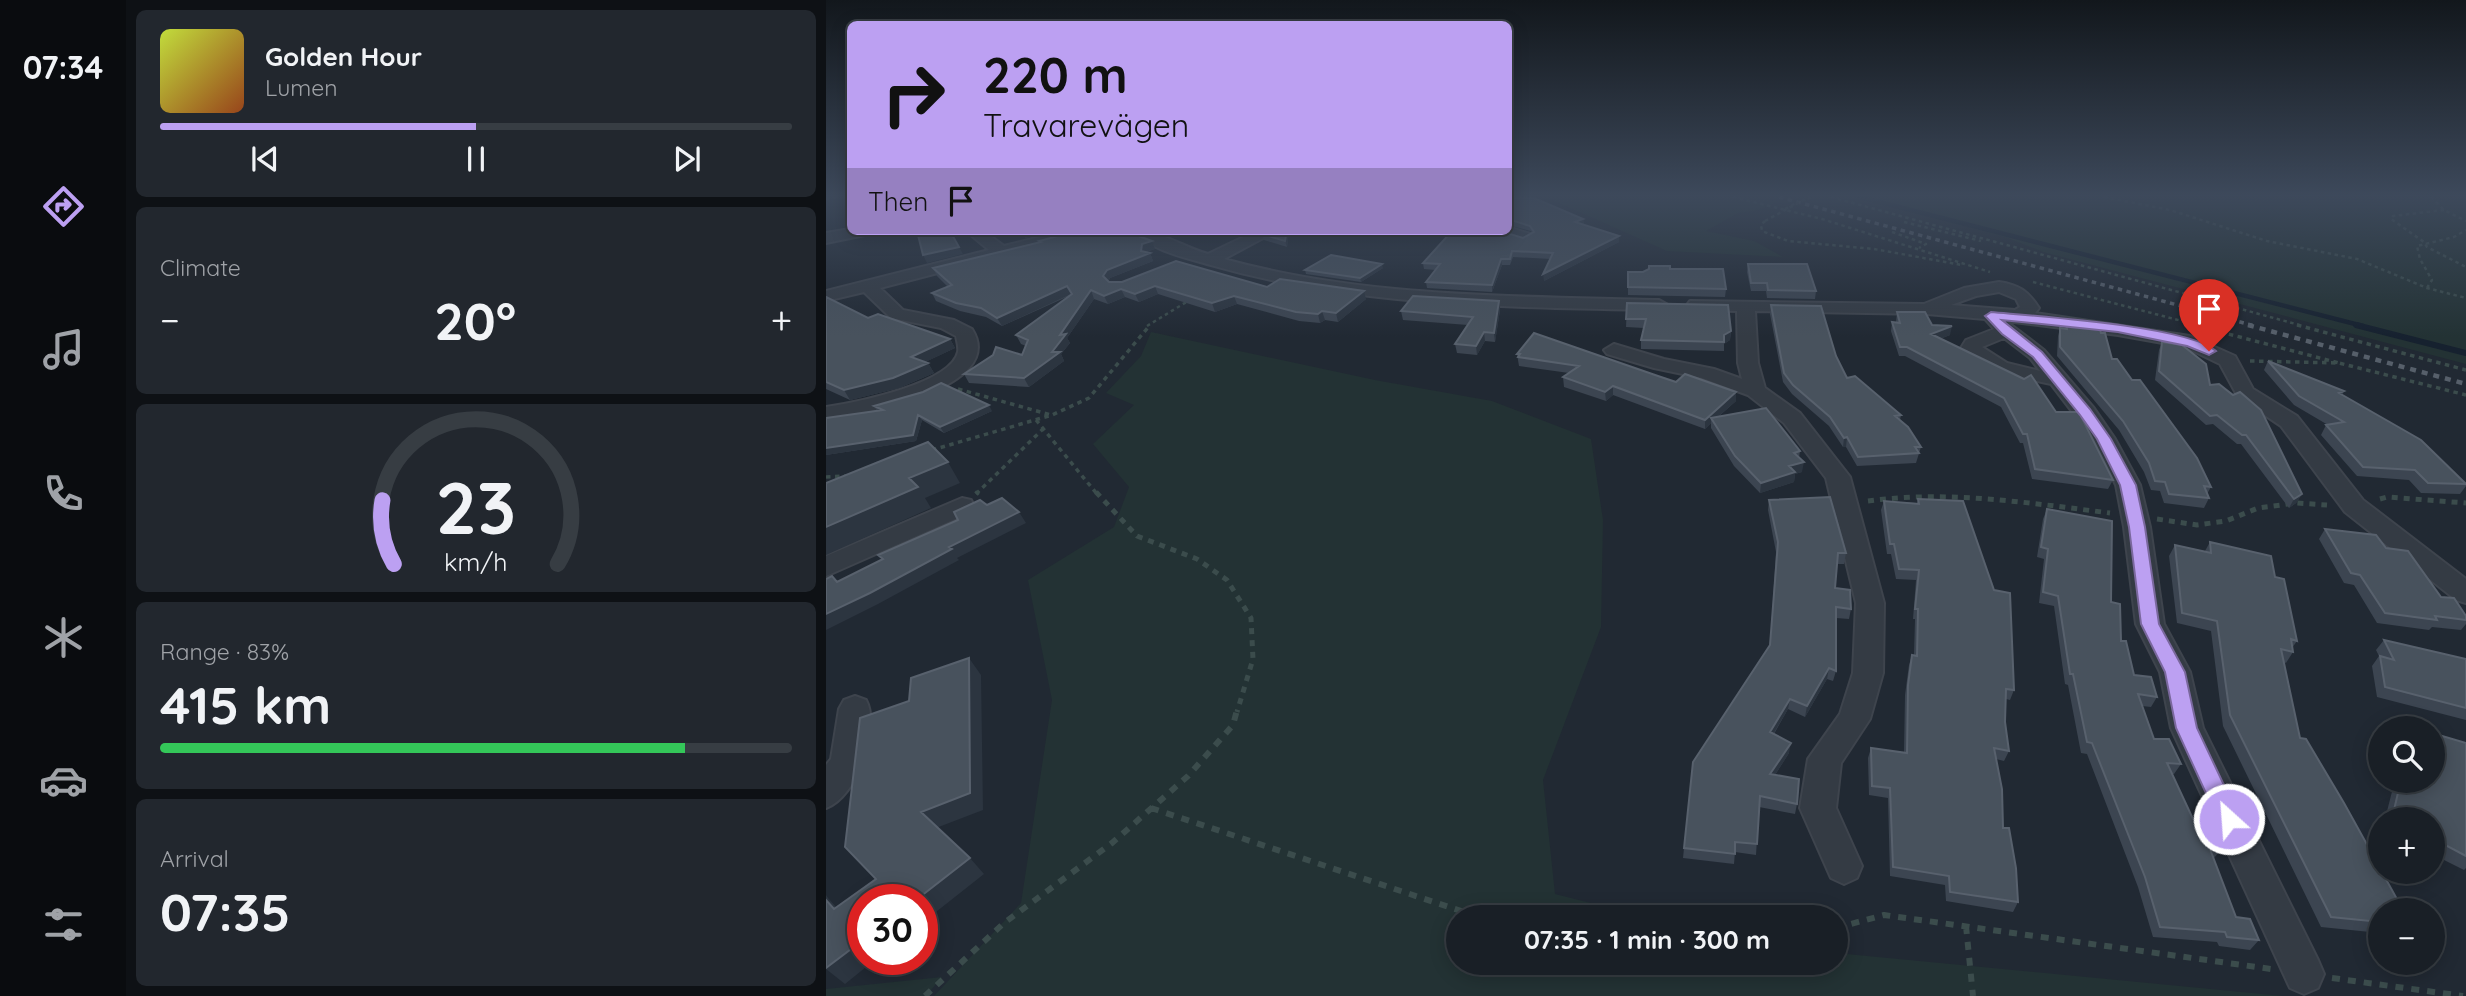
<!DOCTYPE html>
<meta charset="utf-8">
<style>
:root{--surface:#191f26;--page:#22272e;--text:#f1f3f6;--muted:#9fa2a7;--line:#373d43;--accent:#bca0f2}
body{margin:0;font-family:Quicksand,sans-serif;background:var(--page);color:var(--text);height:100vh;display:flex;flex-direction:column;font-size:26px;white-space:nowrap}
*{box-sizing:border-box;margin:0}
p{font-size:23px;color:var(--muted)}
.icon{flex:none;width:38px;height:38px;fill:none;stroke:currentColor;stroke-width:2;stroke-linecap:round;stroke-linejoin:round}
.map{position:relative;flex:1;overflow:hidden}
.drawer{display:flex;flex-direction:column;gap:10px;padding:10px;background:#0e1115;width:700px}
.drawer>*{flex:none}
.banner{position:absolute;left:21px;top:21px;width:665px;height:214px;border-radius:10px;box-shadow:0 4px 18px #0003,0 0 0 2px var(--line);background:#bca0f2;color:#111;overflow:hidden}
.fabs{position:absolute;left:1542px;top:716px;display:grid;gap:14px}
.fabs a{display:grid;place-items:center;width:77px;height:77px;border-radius:50%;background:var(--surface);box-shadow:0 4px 18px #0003,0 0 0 2px var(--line);font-size:35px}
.speed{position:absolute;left:21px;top:884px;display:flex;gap:14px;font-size:35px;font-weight:700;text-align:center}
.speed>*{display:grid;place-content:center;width:91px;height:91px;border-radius:50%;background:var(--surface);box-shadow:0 4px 18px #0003,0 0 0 2px var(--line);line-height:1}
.speed .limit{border:10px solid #d22;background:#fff;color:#111}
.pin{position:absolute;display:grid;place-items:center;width:60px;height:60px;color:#fff;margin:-72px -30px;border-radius:50% 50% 50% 0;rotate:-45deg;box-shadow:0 0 7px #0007}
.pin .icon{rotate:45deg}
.me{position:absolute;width:77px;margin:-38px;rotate:334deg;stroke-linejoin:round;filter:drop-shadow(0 0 5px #0008)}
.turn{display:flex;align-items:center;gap:24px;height:147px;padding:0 21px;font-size:32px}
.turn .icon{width:91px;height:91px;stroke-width:2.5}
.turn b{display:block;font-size:49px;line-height:60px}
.then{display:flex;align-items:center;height:66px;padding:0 21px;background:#0003;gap:14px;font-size:26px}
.big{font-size:52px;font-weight:700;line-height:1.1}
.drawer .widget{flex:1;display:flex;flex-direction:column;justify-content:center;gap:10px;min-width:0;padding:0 24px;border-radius:10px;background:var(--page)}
.drawer .dial{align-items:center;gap:0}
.dial svg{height:182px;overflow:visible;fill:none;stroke:var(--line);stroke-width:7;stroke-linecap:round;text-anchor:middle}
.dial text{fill:var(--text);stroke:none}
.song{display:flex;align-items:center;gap:21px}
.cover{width:84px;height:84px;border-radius:10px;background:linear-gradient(135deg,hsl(70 70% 55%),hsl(20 70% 35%))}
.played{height:7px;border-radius:4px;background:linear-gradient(90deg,var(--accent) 50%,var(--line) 50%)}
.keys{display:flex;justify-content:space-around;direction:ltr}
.heat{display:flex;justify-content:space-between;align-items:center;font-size:38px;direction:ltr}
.charge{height:10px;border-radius:5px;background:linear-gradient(90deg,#34c759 83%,var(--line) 0)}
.trip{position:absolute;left:620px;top:905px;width:402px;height:70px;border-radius:35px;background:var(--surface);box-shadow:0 4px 18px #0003,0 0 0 2px var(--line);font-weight:700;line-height:70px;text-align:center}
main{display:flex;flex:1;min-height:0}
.tabs{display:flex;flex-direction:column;width:126px;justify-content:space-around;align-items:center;background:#0a0c0f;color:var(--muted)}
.tabs .icon{width:49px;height:49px}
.tabs .selected{color:var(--accent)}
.tabs b{font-size:32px;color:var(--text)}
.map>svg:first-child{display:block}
</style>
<main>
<nav class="tabs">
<b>07:34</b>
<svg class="icon selected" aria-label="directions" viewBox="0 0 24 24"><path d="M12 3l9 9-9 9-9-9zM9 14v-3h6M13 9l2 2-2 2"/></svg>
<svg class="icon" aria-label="music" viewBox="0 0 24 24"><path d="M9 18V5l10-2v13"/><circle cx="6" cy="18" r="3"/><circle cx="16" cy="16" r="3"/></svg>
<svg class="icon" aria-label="phone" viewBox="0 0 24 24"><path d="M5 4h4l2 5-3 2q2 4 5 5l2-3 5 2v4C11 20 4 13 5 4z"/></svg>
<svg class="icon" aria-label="climate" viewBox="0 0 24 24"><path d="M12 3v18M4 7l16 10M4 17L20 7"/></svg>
<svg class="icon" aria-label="car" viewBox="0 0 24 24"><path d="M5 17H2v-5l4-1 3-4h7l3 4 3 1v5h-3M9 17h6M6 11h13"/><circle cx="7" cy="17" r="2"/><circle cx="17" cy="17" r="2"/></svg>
<svg class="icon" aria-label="filters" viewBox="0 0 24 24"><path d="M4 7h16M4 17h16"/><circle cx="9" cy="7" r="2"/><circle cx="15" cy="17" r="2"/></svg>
</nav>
<section class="drawer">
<div class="widget">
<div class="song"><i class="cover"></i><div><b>Golden Hour</b><p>Lumen</p></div></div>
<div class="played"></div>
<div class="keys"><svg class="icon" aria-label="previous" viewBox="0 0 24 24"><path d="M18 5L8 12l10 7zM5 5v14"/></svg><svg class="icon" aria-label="pause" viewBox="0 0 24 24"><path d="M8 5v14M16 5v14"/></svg><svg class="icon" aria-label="next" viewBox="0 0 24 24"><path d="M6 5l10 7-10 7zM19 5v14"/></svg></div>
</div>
<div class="widget"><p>Climate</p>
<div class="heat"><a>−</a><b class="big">20°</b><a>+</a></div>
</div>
<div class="widget dial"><svg viewBox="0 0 100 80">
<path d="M14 69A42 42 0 1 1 86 69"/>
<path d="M14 69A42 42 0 0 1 9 41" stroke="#bca0f2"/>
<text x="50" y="56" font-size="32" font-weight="700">23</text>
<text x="50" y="72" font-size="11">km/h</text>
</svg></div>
<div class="widget"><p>Range · 83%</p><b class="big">415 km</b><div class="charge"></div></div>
<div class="widget"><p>Arrival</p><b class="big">07:35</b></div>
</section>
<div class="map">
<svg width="1640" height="996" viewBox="0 0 1640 996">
<rect width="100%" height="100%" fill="#212933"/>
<path fill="#233234" d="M720,197H933L950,202L933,210L912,213L880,231L928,241L957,257L841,251Z
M1031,197H1640V364L1217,252L1182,238Z
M325,332L549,380L666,401L765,439L777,520L775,627L717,780L729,894L820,917H632V962H1010V953L1457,996H108L195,903L226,700L202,580L288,527L303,487L267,444L308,405L280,393L315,356Z
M116,977L100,996H0V989Z"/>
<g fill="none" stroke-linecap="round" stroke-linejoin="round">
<path stroke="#16212f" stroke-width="4.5" d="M1034,197L1537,326"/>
<path stroke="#16212f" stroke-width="6" d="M1530,325L1640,353"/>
<defs>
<path id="street" d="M682,227L704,234L706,237L698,242L673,234L670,231H682Z
M24,229L47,231L44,234L0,243V233Z
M140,231H158L178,246L238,231H265L262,234L54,288L77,310L128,320L146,329C183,388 34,415 0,419V407C28,403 125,384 132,352C133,347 131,341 130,336L115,328L65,318L38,292L0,301V291L163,250Z
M308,231C337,231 354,246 382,254L430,231H450L398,259C539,298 688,296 833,300L842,305L833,310C683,307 531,307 385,265C361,258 325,251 308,231Z
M1173,282C1193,285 1202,291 1213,308L1209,313L1364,336L1409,356L1427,389L1471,416L1537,500L1640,579V603L1630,600L1519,512L1455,426L1412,397L1394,364L1359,347L1292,335L1180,321L1218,350L1267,407L1289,439L1314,485L1324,527L1338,624L1364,672L1377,728L1492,960L1498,974L1492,988L1478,994L1464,988L1345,728L1334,672L1310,624L1298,527L1290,485L1267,439L1225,384L1167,372L1138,352L1135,348L1140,340L1168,329L1159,319L1101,314L929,311L932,363L939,388L974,413L1024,477L1058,603L1057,673L1044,719L1015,763L1010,808L1036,866L1031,878L1018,884L1005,878L974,808L982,759L1014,714L1027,673L1030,603L1000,478L958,423L922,395L876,378L828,368L781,354L778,350L788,344L838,359L888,369L916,379L912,363L911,311L870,310L864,309L861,305L864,301L1098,304L1138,288ZM1173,292L1190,299L1194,307L1189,310L1125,305L1150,296ZM1178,338L1204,358L1214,371L1181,363L1156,347Z
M136,498L145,500L148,506L145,512L0,576V556Z
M29,696L40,700C55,728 31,797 0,808V765L5,759L13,709L18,700Z"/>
</defs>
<use href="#street" stroke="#3e444d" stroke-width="4"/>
<path stroke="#3b4c4c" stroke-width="2.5" stroke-dasharray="3.5 3.5" stroke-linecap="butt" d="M907,197L996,219L1164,272
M1005,197L1477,326
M1278,197L1344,210L1441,241L1531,259L1601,288L1640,298
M1605,197L1618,210L1640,221
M0,199L14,197
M982,199L986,197
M959,209L970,203
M1618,210L1567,216L1565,219L1598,242L1601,247L1640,267
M939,221L935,225L936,231L962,241L1048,249L1136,265
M1078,222L1155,241
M1066,232L1100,244L1093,248
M1207,282L1375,326
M1601,288L1606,280L1594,259L1591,246L1628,237L1640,230
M321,326L362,301"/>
<path stroke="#3b4c4c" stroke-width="3.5" stroke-dasharray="4.5 4.5" stroke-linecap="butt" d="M1368,325L1513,363
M1471,325L1640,370
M1424,361L1513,363L1640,395
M132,389L225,415
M210,420L271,494
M106,450L226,415L263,398L324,325
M0,477L21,476
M150,494L217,429"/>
<path stroke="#3b4c4c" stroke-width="5" stroke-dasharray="6 6" stroke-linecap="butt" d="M270,492L311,536L371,559L401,580L425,618L427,659L411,712
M150,494L152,492
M1554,499L1561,497L1640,503
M1042,501C1123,490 1203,503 1284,513
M1331,519L1371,525L1400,521L1432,508L1470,503L1501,505"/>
<path stroke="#3b4c4c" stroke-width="6" stroke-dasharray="8 8" stroke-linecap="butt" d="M325,808L653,917
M1140,926L1147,996
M1010,928L1058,915L1445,969
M1506,978L1637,996
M99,996L178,923L286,843L362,776L407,725L411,710"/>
<use href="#street" fill="#343b44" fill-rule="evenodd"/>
<path stroke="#565f6a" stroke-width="3.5" stroke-dasharray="4.5 4.5" stroke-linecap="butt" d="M953,197L1429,326"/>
<path stroke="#565f6a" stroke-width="4.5" stroke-dasharray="6 6" stroke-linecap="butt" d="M1422,325L1640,384"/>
<path stroke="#3b4c4c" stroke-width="2.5" stroke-dasharray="3.5 3.5" stroke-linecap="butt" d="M939,221L983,197"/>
</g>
<path fill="#3c4551" d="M682,197L757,219L758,225L793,236V242L718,281L725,259L687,257L684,265H676L666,292L601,288L600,282L610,270L598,269L597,263L622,236L586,231H674L697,238L706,233L705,231L682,225Z
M190,231H227L200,238Z
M403,231H424L416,235Z
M463,231L461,247L438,240L436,234Z
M213,241H326L329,249L320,252L324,253L327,261L284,278L282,282H283L441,287L540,299L512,322L499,320L494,323L473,321L411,304L389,312L332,294L313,302L299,297L282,304L268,299L241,338L244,343L235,354L238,361L203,387L143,383L138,374L196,355L200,346L195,344L190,335L245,295L176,326L160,317L134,311L110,301L106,293L122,287L111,276L107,268L214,243Z
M922,264L990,291L989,299L941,298L940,291H925L921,272Z
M557,268L535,282L480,274L479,270Z
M844,269L900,289L899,297L802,295V272Z
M0,297L42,318L124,339L129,348L99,362L102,363L108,373L73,388L24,400L0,389Z
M673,301L674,310L669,342L659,341L651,355L631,353L629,344L642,325L577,320L575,311Z
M801,303L905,331L904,340L898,344V351L815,349V340L818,328L800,327Z
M945,305L1010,356L1021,378L1075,415L1074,420L1095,447L1090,463L1031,466L1020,447H1017L1003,426L966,394L957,382L944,314Z
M1071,312L1106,325L1124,335L1114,339L1230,412L1287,480L1282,489L1206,479L1197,443H1194L1175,407L1079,356H1073L1065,331L1066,322H1070Z
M1240,322L1286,359L1385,487L1381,494L1383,498L1378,508L1338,503L1334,491L1325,490L1318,472L1293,430L1231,356L1232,336L1234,328H1238Z
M1336,342L1384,385L1476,494L1470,503L1463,508L1415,444H1411L1387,424L1380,425L1329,380L1333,350Z
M691,354L832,376L850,382L910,392V401L892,417L974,451L973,458L976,472L969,474L968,482L934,493L908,466L885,428V423L879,429L787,395L780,401L738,387L737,377L743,373L693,366Z
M1442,361L1518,391L1516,395L1640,483V486L1634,494L1595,493L1583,480L1531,476L1495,435L1500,425H1502L1468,405L1438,370Z
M48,406L166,411L118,433L96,420L90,441L0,455V418L51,411Z
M1092,499L1188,690L1184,700L1180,699L1179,722L1183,751L1178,761L1170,759L1177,828L1192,902L1187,912L1120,901L1119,885L1064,876L1062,798L1043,795L1042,758L1045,748L1078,753L1079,695L1083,665L1086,655H1088L1089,619H1087L1090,580L1070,579L1065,554H1061L1055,510L1058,501L1091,503Z
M943,500L1020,553L1018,564H1011L1009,588L1025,609L1023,619L1010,618V671L1007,681L1001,679L979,717L962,709L948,734L963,753L949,775L971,804L969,814L933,807L930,855L909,852L908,864L857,858L858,848L944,646L950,552L942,510Z
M1221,509L1285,602L1295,641L1308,675L1331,697L1325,707L1316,706L1328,739L1355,764L1348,774H1346L1367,819L1396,849L1387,859L1410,917L1433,940L1424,950L1393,946L1391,942L1327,937L1312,887L1261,754L1255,753L1242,685L1239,684L1228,606L1213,603L1218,559L1211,557L1217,519Z
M1499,529L1560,548L1615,597L1640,616V624L1635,630L1606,627L1603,630L1551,623L1528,585L1518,583L1493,539Z
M1384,542L1449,577L1471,641L1466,648L1467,652L1460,663L1458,662L1474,738L1554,910V933L1495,927L1397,726L1385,631L1351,623L1343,556L1349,545L1379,551Z
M1558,640L1640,659V720L1551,697L1546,666L1553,656L1550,650Z
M1640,743V868L1638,870L1606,854V819H1559L1569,780H1606Z"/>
<path fill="#2c3540" d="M757,219L758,225L749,222Z
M197,231H227L200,238Z
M415,231H424L416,235Z
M461,231H463L461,247L459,241Z
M793,236V242L718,281L717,274Z
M326,241L329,249L319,252L324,253L327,261L284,278L280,284L277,276L281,270L315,251L316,244Z
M133,247L137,254L101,263L97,255Z
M675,259L676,265L666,292V285Z
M556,264L557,268L535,282L534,278Z
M241,286L245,294L176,326L171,318Z
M329,286L332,294L313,302L309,294Z
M295,289L299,297L282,304L278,296Z
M265,290L268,299L241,338L244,343L235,354L238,361L203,387L198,378L226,352L234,335Z
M538,291L540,299L512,322L510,313Z
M408,296L411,304L389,312L386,303Z
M673,301L674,310L669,342L668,333Z
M496,311L499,320L494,323L492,314Z
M1126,326L1124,335L1103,343L1105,334Z
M905,331L904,340L898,344V335Z
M658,332L659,341L651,355L650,346Z
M124,339L129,348L91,366L85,357Z
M102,363L108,373L73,388L24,400L18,390Z
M787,386V395L780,401L779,392Z
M910,392V401L887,421L885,418V423L879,429V420Z
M163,405L166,411L118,433L114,427Z
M92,415L96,420L90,441L0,455V448Z
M1021,437L1020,447H1017L1018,438Z
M122,462L134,483L99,498L105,508L0,555V527L83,478Z
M978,462L976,472L969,474L968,482L934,493L935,483L963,466Z
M1476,494L1470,503L1463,508L1468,499Z
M193,512L200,523L131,558L133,560L52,604L0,630V614L123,547Z
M143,658L155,675L157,810L110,828L95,812Z
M1003,668L1001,679L979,717L981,706Z
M964,699L962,709L942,743L944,732Z
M965,743L963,753L943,784L944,774Z
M144,858L158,874L96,923V900H90Z
M0,895L2,898L26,925L8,909L0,900Z
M37,940V959H50L19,984L0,969Z"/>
<path fill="#48525d" stroke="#58616d" stroke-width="2" d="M682,197L708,198L757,219L749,222L793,236L717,274L727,253L686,251L684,259H675L666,285L600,282L614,264L597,263L626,231H674L697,238L708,232L704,226L682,219Z
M91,231H124L133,247L97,255Z
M251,231H299L326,241L316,244L315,251L324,253L281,270L277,276L283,282H296L350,261L441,287L454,279L538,291L510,313L496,311L492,314L470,312L408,296L386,303L329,286L309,294L295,289L278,296L265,290L234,335L240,334L226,352H234L198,378L138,374L167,355L170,347L196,355L202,340L190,335L246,294L241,286L171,318L155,308L130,303L106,293L126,285L107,268L215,242L213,241Z
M443,231H461L459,241L436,234Z
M505,255L556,264L534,278L479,270Z
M922,264H981L990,291L942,290L941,283H925Z
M823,266H844V269H897L900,289L802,287V272H817L823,269Z
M587,296L673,301L668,333L658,332L650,346L629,344L647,317L575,311Z
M0,297L42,318L52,314L124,339L85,357L102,363L67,378L18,390L0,382Z
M801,303L902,305L905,331L898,335V342L815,340L820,319H800Z
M945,305L995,306L1010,356L1021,378L1029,376L1075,415L1069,416L1082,427L1095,447H1089L1093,453L1032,457L1021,437L1018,438L1004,417L967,385L958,373Z
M1071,312H1099L1106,325L1126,326L1105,334L1198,379L1205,375L1230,412H1253L1287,480L1209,469L1201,434H1197L1178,398L1081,347H1074L1066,322L1074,323Z
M1240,322L1273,327L1275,333H1279L1286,359H1291L1306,380H1314L1371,458L1385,487L1378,486L1383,498L1343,494L1339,482L1329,481L1323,463L1297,421L1234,347V328L1241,329Z
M708,333L832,376L850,382L859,374L910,392L879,420L787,386L779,392L737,377L753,366L692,357L694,354H691Z
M1336,342L1356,345L1380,364L1384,385L1393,384L1407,395L1414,392L1435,410L1476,494L1468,499L1420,435H1416L1391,415L1384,416L1333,371Z
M1442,361L1518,391L1513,393L1595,440L1640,484L1602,483L1589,470L1537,467L1500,425L1518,422L1473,396Z
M115,383L163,405L114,427L92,415L87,435L0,448V418L57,410L48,406L97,392Z
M940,408L974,451L968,453L978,462L963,466L969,472L935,483L909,456L885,418Z
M102,442L122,462L83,478L92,487L0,527V483Z
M1004,497L1020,553H1012L1009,588L1024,590L1025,609L1010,607V671L1003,668L981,706L964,699L944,732L965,743L944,774L973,779L971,804L934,796L931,844L909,842V854L858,848L867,762L944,645L952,542L943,500Z
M176,498L193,512L123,547L126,549L44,593L0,614V579L6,576L11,582L57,559L52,555L132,520L128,512L154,500L161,505Z
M1092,499L1137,501L1168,590L1184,593L1188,690L1180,689L1179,722L1183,751L1168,748L1176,789L1177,828H1183L1190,868L1192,902L1124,892L1123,876L1067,867L1064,788L1046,786L1045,748L1081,753L1082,685L1086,655L1091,656L1092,609H1089L1093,570L1073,569L1068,544H1064L1058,501L1093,504Z
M1221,509L1286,521L1285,602L1294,604L1295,641H1300L1308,675L1325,677L1331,697L1312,694L1328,739H1343L1355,764L1341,763L1367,819H1380L1396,849H1384L1410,917L1424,919L1433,940L1401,937L1399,932L1334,927L1319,877L1266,743L1261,742L1247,674H1244L1232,596L1217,592L1222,549L1215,547Z
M1499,529L1550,535L1560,548L1582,551L1615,597L1628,598L1640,616V620L1609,616L1611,620L1559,613L1534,575L1525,573Z
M1384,542L1445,556L1449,577L1458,579L1471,641L1465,639L1467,652L1455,649L1474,738L1480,739L1518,803L1554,868V872H1556L1577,910H1554V922L1505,917L1404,715L1391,621L1356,613L1349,545L1385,553Z
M1558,640L1640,659V708L1559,687L1554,656L1568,660Z
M143,658L144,793L95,812L144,858L90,900H37V940L0,968V900L8,909L50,879L19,847L34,718L83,701L85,678Z
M1577,724L1591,728H1578Z
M1606,733L1640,743V856L1606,838V819H1579L1580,816L1568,810L1575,780H1606Z"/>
<linearGradient id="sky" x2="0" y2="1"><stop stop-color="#12171c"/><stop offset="0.58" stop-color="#3d495b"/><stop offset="1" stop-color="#3d495b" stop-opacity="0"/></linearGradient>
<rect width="1640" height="337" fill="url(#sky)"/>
<path fill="#bca0f2" stroke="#7a689d" stroke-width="2" d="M1165,312C1208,316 1363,326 1390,351L1383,355L1361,346L1292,332L1176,320L1216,352L1264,409L1285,439L1310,485L1319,527L1333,624L1359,672L1371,728L1414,819L1411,826L1403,829L1395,826L1350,728L1339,672L1315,624L1303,527L1294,485L1271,439L1254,415L1207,357L1176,334L1161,318L1159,316Z"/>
</svg>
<div class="fabs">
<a><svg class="icon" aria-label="search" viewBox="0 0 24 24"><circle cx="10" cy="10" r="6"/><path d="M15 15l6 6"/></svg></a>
<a>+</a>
<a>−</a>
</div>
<div class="speed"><div class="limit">30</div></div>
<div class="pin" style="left:1383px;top:351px;background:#d93025"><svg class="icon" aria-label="arrive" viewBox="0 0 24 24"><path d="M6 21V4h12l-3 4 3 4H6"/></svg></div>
<svg class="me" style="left:1403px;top:819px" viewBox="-20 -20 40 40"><circle r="17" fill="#bca0f2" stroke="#fff" stroke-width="3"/><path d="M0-11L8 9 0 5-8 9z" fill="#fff"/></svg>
<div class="trip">07:35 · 1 min · 300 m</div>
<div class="banner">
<div class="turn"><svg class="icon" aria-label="right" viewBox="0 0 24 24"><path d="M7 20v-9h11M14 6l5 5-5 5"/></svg><div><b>220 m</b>Travarevägen</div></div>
<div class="then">Then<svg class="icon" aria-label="arrive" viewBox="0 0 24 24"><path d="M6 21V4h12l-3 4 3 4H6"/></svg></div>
</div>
</div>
</main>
